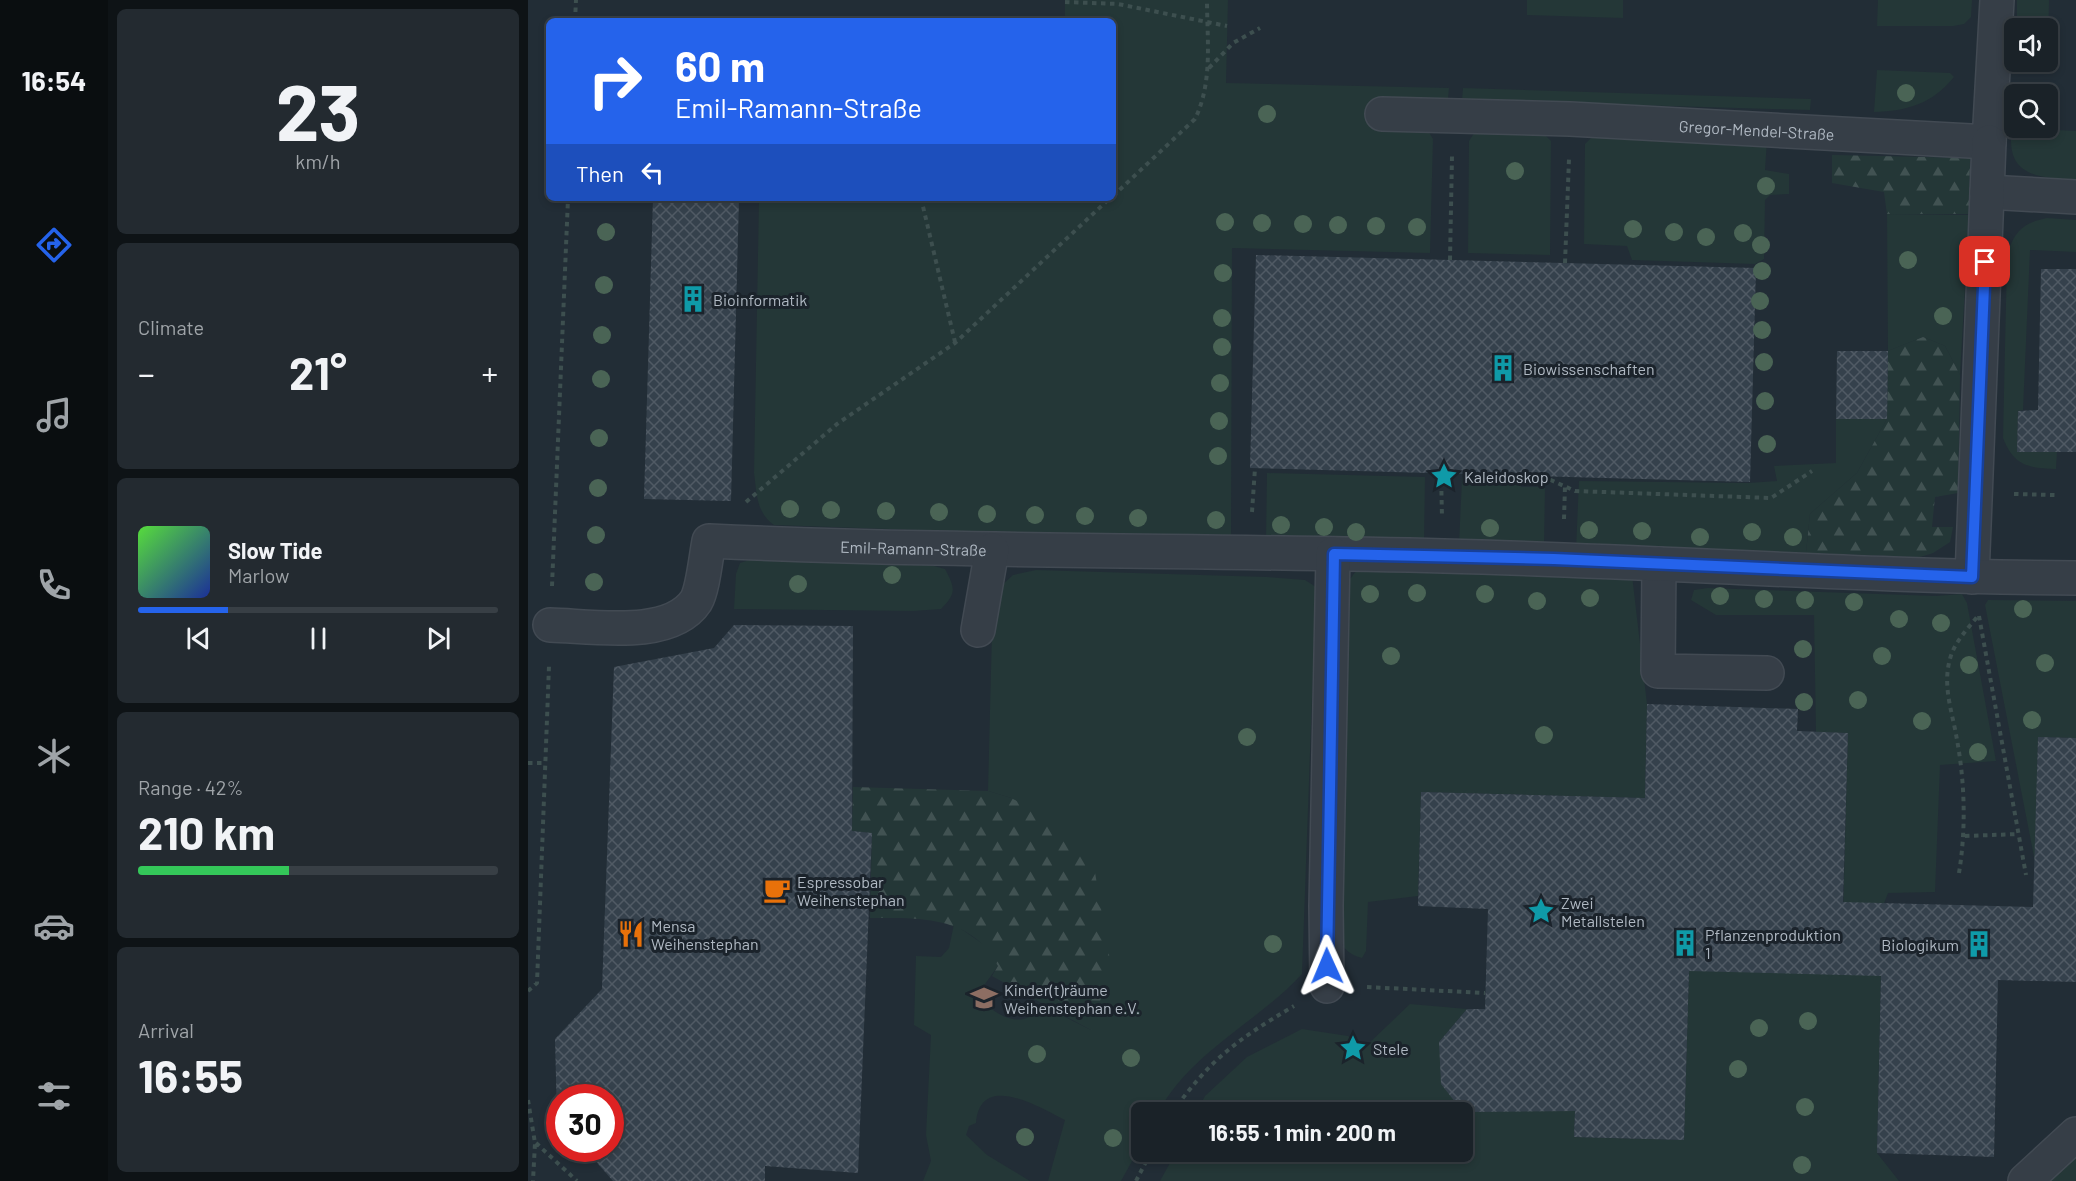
<!DOCTYPE html>
<meta charset="utf-8">
<style>
:root{--surface:#1a2228;--page:#232a30;--text:#f1f3f6;--muted:#9fa4a8;--line:#383f45;--accent:#2563eb}
body{margin:0;font-family:Barlow,sans-serif;background:var(--page);color:var(--text);height:100vh;display:flex;flex-direction:column;font-size:22px;white-space:nowrap}
*{box-sizing:border-box;margin:0}
p{font-size:20px;color:var(--muted)}
.icon{flex:none;width:33px;height:33px;fill:none;stroke:currentColor;stroke-width:2;stroke-linecap:round;stroke-linejoin:round}
.map{position:relative;flex:1;overflow:hidden}
.details{display:flex;flex-direction:column;gap:9px;padding:9px;background:#0e1316;width:420px}
.details>*{flex:none}
.hud{position:absolute;left:18px;top:18px;width:570px;height:183px;border-radius:9px;box-shadow:0 3px 9px #0003,0 0 0 2px var(--line);background:#2563eb;color:#fff;overflow:hidden}
.buttons{position:absolute;left:1476px;top:18px;display:grid;gap:12px}
.buttons a{display:grid;place-items:center;width:54px;height:54px;border-radius:9px;background:var(--surface);box-shadow:0 3px 9px #0003,0 0 0 2px var(--line);font-size:30px}
.speed{position:absolute;left:18px;top:1084px;display:flex;gap:12px;font-size:30px;font-weight:700;text-align:center}
.speed>*{display:grid;place-content:center;width:78px;height:78px;border-radius:50%;background:var(--surface);box-shadow:0 3px 9px #0003,0 0 0 2px var(--line);line-height:1}
.speed .limit{border:9px solid #d22;background:#fff;color:#111}
.pin{position:absolute;display:grid;place-items:center;width:51px;height:51px;color:#fff;margin:-26px;border-radius:12px;box-shadow:0 3px 9px #0006}
.me{position:absolute;width:66px;margin:-33px;rotate:359deg;stroke-linejoin:round;filter:drop-shadow(0 0 4px #0008)}
.turn{display:flex;align-items:center;gap:21px;height:126px;padding:0 30px;font-size:27px}
.turn .icon{width:78px;height:78px;stroke-width:2.5}
.turn b{display:block;font-size:42px;line-height:51px}
.then{display:flex;align-items:center;height:57px;padding:0 30px;background:#0003;gap:12px;font-size:22px}
.big{font-size:45px;font-weight:700;line-height:1.1}
.details .card{flex:1;display:flex;flex-direction:column;justify-content:center;gap:9px;min-width:0;padding:0 21px;border-radius:9px;background:var(--page)}
.details .dial{align-items:center;gap:0}
.dial b{font-size:78px;line-height:1}
.song{display:flex;align-items:center;gap:18px}
.cover{width:72px;height:72px;border-radius:9px;background:linear-gradient(135deg,hsl(110 70% 55%),hsl(230 70% 35%))}
.played{height:6px;border-radius:3px;background:linear-gradient(90deg,var(--accent) 25%,var(--line) 25%)}
.keys{display:flex;justify-content:space-around;direction:ltr}
.heat{display:flex;justify-content:space-between;align-items:center;font-size:33px;direction:ltr}
.charge{height:9px;border-radius:4px;background:linear-gradient(90deg,#34c759 42%,var(--line) 0)}
.trip{position:absolute;left:603px;top:1102px;width:342px;height:60px;border-radius:9px;background:var(--surface);box-shadow:0 3px 9px #0003,0 0 0 2px var(--line);font-weight:700;line-height:60px;text-align:center}
main{display:flex;flex:1;min-height:0}
.tabs{display:flex;flex-direction:column;width:108px;justify-content:space-around;align-items:center;background:#0a0e10;color:var(--muted)}
.tabs .icon{width:42px;height:42px}
.tabs .current{color:var(--accent)}
.tabs b{font-size:27px;color:var(--text)}
.map>svg:first-child{display:block}
</style>
<main>
<nav class="tabs">
<b>16:54</b>
<svg class="icon current" aria-label="directions" viewBox="0 0 24 24"><path d="M12 3l9 9-9 9-9-9zM9 14v-3h6M13 9l2 2-2 2"/></svg>
<svg class="icon" aria-label="music" viewBox="0 0 24 24"><path d="M9 18V5l10-2v13"/><circle cx="6" cy="18" r="3"/><circle cx="16" cy="16" r="3"/></svg>
<svg class="icon" aria-label="phone" viewBox="0 0 24 24"><path d="M5 4h4l2 5-3 2q2 4 5 5l2-3 5 2v4C11 20 4 13 5 4z"/></svg>
<svg class="icon" aria-label="climate" viewBox="0 0 24 24"><path d="M12 3v18M4 7l16 10M4 17L20 7"/></svg>
<svg class="icon" aria-label="car" viewBox="0 0 24 24"><path d="M5 17H2v-5l4-1 3-4h7l3 4 3 1v5h-3M9 17h6M6 11h13"/><circle cx="7" cy="17" r="2"/><circle cx="17" cy="17" r="2"/></svg>
<svg class="icon" aria-label="filters" viewBox="0 0 24 24"><path d="M4 7h16M4 17h16"/><circle cx="9" cy="7" r="2"/><circle cx="15" cy="17" r="2"/></svg>
</nav>
<section class="details">
<div class="card dial"><b>23</b><p>km/h</p></div>
<div class="card"><p>Climate</p>
<div class="heat"><a>−</a><b class="big">21°</b><a>+</a></div>
</div>
<div class="card">
<div class="song"><i class="cover"></i><div><b>Slow Tide</b><p>Marlow</p></div></div>
<div class="played"></div>
<div class="keys"><svg class="icon" aria-label="previous" viewBox="0 0 24 24"><path d="M18 5L8 12l10 7zM5 5v14"/></svg><svg class="icon" aria-label="pause" viewBox="0 0 24 24"><path d="M8 5v14M16 5v14"/></svg><svg class="icon" aria-label="next" viewBox="0 0 24 24"><path d="M6 5l10 7-10 7zM19 5v14"/></svg></div>
</div>
<div class="card"><p>Range · 42%</p><b class="big">210 km</b><div class="charge"></div></div>
<div class="card"><p>Arrival</p><b class="big">16:55</b></div>
</section>
<div class="map">
<svg width="1548" height="1181" viewBox="0 0 1548 1181">
<defs>
<pattern id="forest-firs" width="22" height="20" patternUnits="userSpaceOnUse" patternTransform="scale(1.5)"><rect width="22" height="20" fill="#243737"/><path d="M5 1l3.5 6h-7zM16 11l3.5 6h-7z" fill="#415252"/></pattern>
<pattern id="building-cross-hatch" width="8" height="8" patternUnits="userSpaceOnUse" patternTransform="scale(1.5)"><rect width="8" height="8" fill="#35414c"/><path d="M0 0l8 8M0 8l8-8" fill="none" stroke="#505a64"/></pattern>
</defs>
<rect width="100%" height="100%" fill="#222d36"/>
<path fill="#243737" d="M537,0H700L698,83L921,88L920,99L899,129L905,139L902,253L704,248L703,541L246,525C228,512 229,494 226,473L231,198H585V21H537Z
M999,0H1095V18L999,15Z
M1350,0H1444L1443,17L1436,24L1425,26H1349Z
M1489,0H1521L1520,51V28H1489Z
M1349,70L1422,73L1426,77C1404,104 1379,111 1346,112Z
M935,88L1283,99L1282,110L934,100Z
M1486,108V128L1548,131V179C1519,178 1484,179 1483,142C1483,131 1483,119 1486,108Z
M948,130L1013,131L1023,141L1022,255L940,253L941,141Z
M1068,133L1239,140L1237,170L1261,174V194L1242,195L1237,200L1236,259L1227,264L1104,260L1099,246L1056,244L1057,144Z
M1359,214L1441,215L1432,375L1417,346L1395,337L1360,351Z
M1519,218L1548,220V252L1502,250L1495,410L1490,411L1489,452L1529,451L1528,469C1500,468 1486,466 1475,438L1479,257C1485,233 1494,223 1519,218Z
M1308,419H1359L1329,473L1282,514L1278,553L1048,549L1051,481L1220,483L1249,481L1246,466L1308,463Z
M739,473L897,477L896,543L738,540Z
M934,478L993,479V487H1017L1016,547L931,545Z
M227,558L395,563L417,569C427,588 429,593 413,609L385,611L206,609L208,574L212,563Z
M508,570L739,577L777,580L788,587L774,974C729,1023 662,1052 630,1113H614L613,1145L593,1181H520L537,1120C511,1107 452,1071 448,1123L441,1126L438,1135L459,1155L502,1181H395L403,1161L398,1135L403,1035L386,1025L388,956L413,957L421,948L426,924L461,948L470,966L452,991V1000C472,1017 494,1031 515,1006L563,1030L483,798L460,791L464,631L472,587L485,575Z
M828,571L1104,575L1119,704L1117,798L893,792L890,896L840,902L838,951L834,958C822,955 816,949 810,939L819,583Z
M1180,588L1408,596L1434,594L1439,603L1468,761L1412,765L1407,892L1360,893L1356,903L1355,919L1315,918L1320,733L1288,732L1286,615H1188L1163,600L1166,590Z
M1460,600L1548,601V738L1510,737L1507,862L1457,605Z
M1353,969L1349,1153L1371,1181H632L648,1152H934V1113H668L677,1096L719,1057L774,1029L820,1036L836,1048L882,1004L939,1009L911,1042L1002,1110L1047,1111L1046,1137L1156,1140L1161,971Z
M1548,1144V1181H1507Z"/>
<path fill="url(#forest-firs)" d="M1304,155L1442,158L1441,214H1359L1356,192L1304,183Z
M1395,337L1417,346L1432,375L1430,493L1407,497L1404,527H1425L1422,542L1405,553L1392,557L1278,553L1282,514L1329,473L1359,419L1360,351Z
M325,787L460,791L483,798L522,818L564,855L583,966L563,1030L464,976L470,966C444,915 392,918 342,918L344,833L324,831Z"/>
<path fill="url(#building-cross-hatch)" d="M125,198H211L203,501L116,499Z
M728,255L1228,268L1222,482L722,468Z
M1513,269H1548V452H1489L1490,411L1510,410Z
M1309,351H1360L1359,419H1308Z
M206,625L325,626L324,831L344,833L330,1173L237,1166V1181H85L57,1149H82V1098H32V1120L29,1117L27,1039L74,989L86,667L186,648Z
M1119,704L1270,709L1269,731L1320,733L1315,902L1505,907L1510,737L1548,738V982L1470,980L1466,1157L1349,1153L1353,976L1161,971L1156,1140L1046,1137L1047,1111L935,1112L913,1084L911,1042L939,1009H957L960,909L890,906L893,792L1117,798Z"/>
<g fill="none" stroke-linecap="round" stroke-linejoin="round">
<defs>
<g id="minor">
<path id="s1" d="M854,114L1042,119L1461,142L1469,0"/>
<path d="M1459,192L1548,197"/>
<path d="M1131,564L1130,671L1239,673"/>
<path d="M1444,577L1461,142"/>
<path id="s2" d="M22,625C64,626 142,640 168,601C175,589 178,556 181,541C426,552 671,550 916,556C1127,561 1337,577 1548,578"/>
<path d="M450,630L464,550"/>
<path d="M799,986L798,906L805,554"/>
<path d="M1497,1181L1548,1134"/>
</g>
</defs>
<use href="#minor" stroke="#424a53" stroke-width="36"/>
<path stroke="#3d4f4f" stroke-width="4" stroke-dasharray="4.5 4.5" stroke-linecap="butt" d="M537,2L590,4L699,26
M47,21L48,0
M681,68L705,43L732,28
M585,196L667,119C685,82 679,40 679,0
M393,198L427,342
M922,260L924,156
M1037,263L1041,159
M913,473L914,517
M1014,476L1047,491L1243,498L1284,471
M1486,494L1527,495
M218,502L309,424L427,343L582,198
M724,512L727,468
M1036,519L1037,486
M24,586L40,198
M1451,616L1498,875
M0,763H17
M1437,836L1491,834
M1431,873C1438,830 1437,783 1429,740C1425,714 1414,687 1422,659C1426,643 1438,631 1449,617
M839,987L957,993
M0,991L9,983L21,666
M0,1100L7,1143L5,1181
M644,1113C682,1059 710,1039 766,1006
M8,1143L49,1181
M608,1181L623,1152"/>
<use href="#minor" stroke="#363e47" stroke-width="33"/>
</g>
<g fill="#4a6455">
<circle cx="1378" cy="93" r="9"/>
<circle cx="739" cy="114" r="9"/>
<circle cx="987" cy="171" r="9"/>
<circle cx="1238" cy="186" r="9"/>
<circle cx="697" cy="222" r="9"/>
<circle cx="734" cy="223" r="9"/>
<circle cx="775" cy="224" r="9"/>
<circle cx="810" cy="225" r="9"/>
<circle cx="848" cy="226" r="9"/>
<circle cx="889" cy="227" r="9"/>
<circle cx="1105" cy="229" r="9"/>
<circle cx="78" cy="232" r="9"/>
<circle cx="1146" cy="232" r="9"/>
<circle cx="1215" cy="233" r="9"/>
<circle cx="1178" cy="237" r="9"/>
<circle cx="1233" cy="245" r="9"/>
<circle cx="1380" cy="260" r="9"/>
<circle cx="1234" cy="271" r="9"/>
<circle cx="695" cy="273" r="9"/>
<circle cx="76" cy="285" r="9"/>
<circle cx="1232" cy="301" r="9"/>
<circle cx="1415" cy="316" r="9"/>
<circle cx="694" cy="318" r="9"/>
<circle cx="1234" cy="330" r="9"/>
<circle cx="74" cy="335" r="9"/>
<circle cx="694" cy="347" r="9"/>
<circle cx="1236" cy="362" r="9"/>
<circle cx="73" cy="379" r="9"/>
<circle cx="692" cy="383" r="9"/>
<circle cx="1237" cy="401" r="9"/>
<circle cx="691" cy="421" r="9"/>
<circle cx="71" cy="438" r="9"/>
<circle cx="1239" cy="444" r="9"/>
<circle cx="690" cy="456" r="9"/>
<circle cx="70" cy="488" r="9"/>
<circle cx="262" cy="509" r="9"/>
<circle cx="303" cy="510" r="9"/>
<circle cx="358" cy="511" r="9"/>
<circle cx="411" cy="512" r="9"/>
<circle cx="459" cy="514" r="9"/>
<circle cx="507" cy="515" r="9"/>
<circle cx="557" cy="516" r="9"/>
<circle cx="610" cy="518" r="9"/>
<circle cx="688" cy="520" r="9"/>
<circle cx="753" cy="525" r="9"/>
<circle cx="796" cy="527" r="9"/>
<circle cx="962" cy="528" r="9"/>
<circle cx="1061" cy="530" r="9"/>
<circle cx="1114" cy="531" r="9"/>
<circle cx="828" cy="532" r="9"/>
<circle cx="1224" cy="532" r="9"/>
<circle cx="68" cy="535" r="9"/>
<circle cx="1172" cy="537" r="9"/>
<circle cx="1265" cy="537" r="9"/>
<circle cx="364" cy="575" r="9"/>
<circle cx="66" cy="582" r="9"/>
<circle cx="270" cy="584" r="9"/>
<circle cx="889" cy="593" r="9"/>
<circle cx="842" cy="594" r="9"/>
<circle cx="957" cy="594" r="9"/>
<circle cx="1192" cy="596" r="9"/>
<circle cx="1062" cy="598" r="9"/>
<circle cx="1236" cy="599" r="9"/>
<circle cx="1277" cy="600" r="9"/>
<circle cx="1009" cy="601" r="9"/>
<circle cx="1326" cy="602" r="9"/>
<circle cx="1495" cy="609" r="9"/>
<circle cx="1371" cy="619" r="9"/>
<circle cx="1413" cy="623" r="9"/>
<circle cx="1275" cy="649" r="9"/>
<circle cx="863" cy="656" r="9"/>
<circle cx="1354" cy="656" r="9"/>
<circle cx="1517" cy="663" r="9"/>
<circle cx="1441" cy="665" r="9"/>
<circle cx="1330" cy="700" r="9"/>
<circle cx="1276" cy="702" r="9"/>
<circle cx="1504" cy="720" r="9"/>
<circle cx="1394" cy="721" r="9"/>
<circle cx="1016" cy="735" r="9"/>
<circle cx="719" cy="737" r="9"/>
<circle cx="1450" cy="752" r="9"/>
<circle cx="745" cy="944" r="9"/>
<circle cx="1280" cy="1021" r="9"/>
<circle cx="1231" cy="1028" r="9"/>
<circle cx="509" cy="1054" r="9"/>
<circle cx="603" cy="1058" r="9"/>
<circle cx="1210" cy="1069" r="9"/>
<circle cx="1277" cy="1107" r="9"/>
<circle cx="497" cy="1137" r="9"/>
<circle cx="585" cy="1138" r="9"/>
<circle cx="1274" cy="1165" r="9"/>
</g>
<g fill="none" stroke-linecap="round" stroke-linejoin="round">
<defs>
<path id="route" d="M799,966L806,554L1026,559L1444,577L1457,262"/>
</defs>
<use href="#route" stroke="#184099" stroke-width="15"/>
<use href="#route" stroke="#2563eb" stroke-width="10"/>
</g>
<defs>
<symbol id="building-bare" viewBox="-9 -9 18 18"><path d="M-4-6H4V6H1V3H-1V6H-4ZM-2.5-4.3h1.7v1.8h-1.7ZM.8-4.3h1.7v1.8H.8ZM-2.5-1h1.7V.8h-1.7ZM.8-1h1.7V.8H.8Z" fill="#0f9aa8" stroke="#1b232b" stroke-width="2.5" paint-order="stroke"/></symbol>
<symbol id="sight-bare" viewBox="-9 -9 18 18"><path d="M0-6L1.8-2.2L6-1.7L2.9 1.2L3.7 5.4L0 3.3L-3.7 5.4L-2.9 1.2L-6-1.7L-1.8-2.2Z" fill="#0f9aa8" stroke="#1b232b" stroke-width="2.5" paint-order="stroke"/></symbol>
<symbol id="cafe-bare" viewBox="-9 -9 18 18"><path d="M-5.5-4.5H6V0H3Q3 3.5 0 3.5H-2.5Q-5.5 3.5-5.5 0ZM3-3.2v2h1.7v-2ZM-6 4.5H4V6H-6Z" fill="#e8710a" stroke="#1b232b" stroke-width="2.5" paint-order="stroke"/></symbol>
<symbol id="restaurant-bare" viewBox="-9 -9 18 18"><path d="M-5-6h1v4h1v-4h1v4h1v-4h1v5L-1.5 .5V6h-2V.5L-5-1ZM5-6V6H3V1.5H1.5Q1.5-4 5-6Z" fill="#e8710a" stroke="#1b232b" stroke-width="2.5" paint-order="stroke"/></symbol>
<symbol id="school-bare" viewBox="-9 -9 18 18"><path d="M0-5L7-2L0 1L-7-2ZM-4 1L0 2.5L4 1V4Q0 6-4 4Z" fill="#8d6e63" stroke="#1b232b" stroke-width="2.5" paint-order="stroke"/></symbol>
</defs>
<g fill-rule="evenodd">
<use href="#building-bare" x="146" y="280" width="38" height="38"/>
<use href="#building-bare" x="956" y="349" width="38" height="38"/>
<use href="#sight-bare" x="897" y="457" width="38" height="38"/>
<use href="#cafe-bare" x="230" y="871" width="38" height="38"/>
<use href="#sight-bare" x="994" y="892" width="38" height="38"/>
<use href="#restaurant-bare" x="84" y="915" width="38" height="38"/>
<use href="#building-bare" x="1138" y="924" width="38" height="38"/>
<use href="#building-bare" x="1432" y="925" width="38" height="38"/>
<use href="#school-bare" x="437" y="979" width="38" height="38"/>
<use href="#sight-bare" x="806" y="1029" width="38" height="38"/>
</g>
<g text-anchor="middle" dominant-baseline="central" stroke-width="6" stroke-linejoin="round" paint-order="stroke">
<g font-size="16" fill="#b0b9c3" stroke="#1b232b">
<text stroke="none"><textPath href="#s1" startOffset="375">Gregor-Mendel-Straße</textPath></text>
<text stroke="none"><textPath href="#s2" startOffset="420">Emil-Ramann-Straße</textPath></text>
</g>
<g font-size="16" fill="#b0b9c3" stroke="#1b232b" text-anchor="start">
<text x="185" y="299">Bioinformatik</text>
<text x="995" y="368">Biowissenschaften</text>
<text x="936" y="476">Kaleidoskop</text>
<text x="269" y="881">Espressobar<tspan x="269" dy="18">Weihenstephan</tspan></text>
<text x="1033" y="902">Zwei<tspan x="1033" dy="18">Metallstelen</tspan></text>
<text x="123" y="925">Mensa<tspan x="123" dy="18">Weihenstephan</tspan></text>
<text x="1177" y="934">Pflanzenproduktion<tspan x="1177" dy="18">1</tspan></text>
<text x="1431" y="944" text-anchor="end">Biologikum</text>
<text x="476" y="989">Kinder(t)räume<tspan x="476" dy="18">Weihenstephan e.V.</tspan></text>
<text x="845" y="1048">Stele</text>
</g>
</g>
</svg>
<div class="buttons">
<a><svg class="icon" aria-label="sound" viewBox="0 0 24 24"><path d="M4 9h4l5-4v14l-5-4H4zM17 9q2 3 0 6"/></svg></a>
<a><svg class="icon" aria-label="search" viewBox="0 0 24 24"><circle cx="10" cy="10" r="6"/><path d="M15 15l6 6"/></svg></a>
</div>
<div class="speed"><div class="limit">30</div></div>
<div class="pin" style="left:1457px;top:262px;background:#d93025"><svg class="icon" aria-label="arrive" viewBox="0 0 24 24"><path d="M6 21V4h12l-3 4 3 4H6"/></svg></div>
<svg class="me" style="left:799px;top:966px" viewBox="-20 -20 40 40"><path d="M0-17L14 15 0 8-14 15z" fill="#2563eb" stroke="#fff" stroke-width="4"/></svg>
<div class="trip">16:55 · 1 min · 200 m</div>
<div class="hud">
<div class="turn"><svg class="icon" aria-label="right" viewBox="0 0 24 24"><path d="M7 20v-9h11M14 6l5 5-5 5"/></svg><div><b>60 m</b>Emil-Ramann-Straße</div></div>
<div class="then">Then<svg class="icon" aria-label="left" viewBox="0 0 24 24"><path d="M17 20v-9H6M10 6l-5 5 5 5"/></svg></div>
</div>
</div>
</main>
